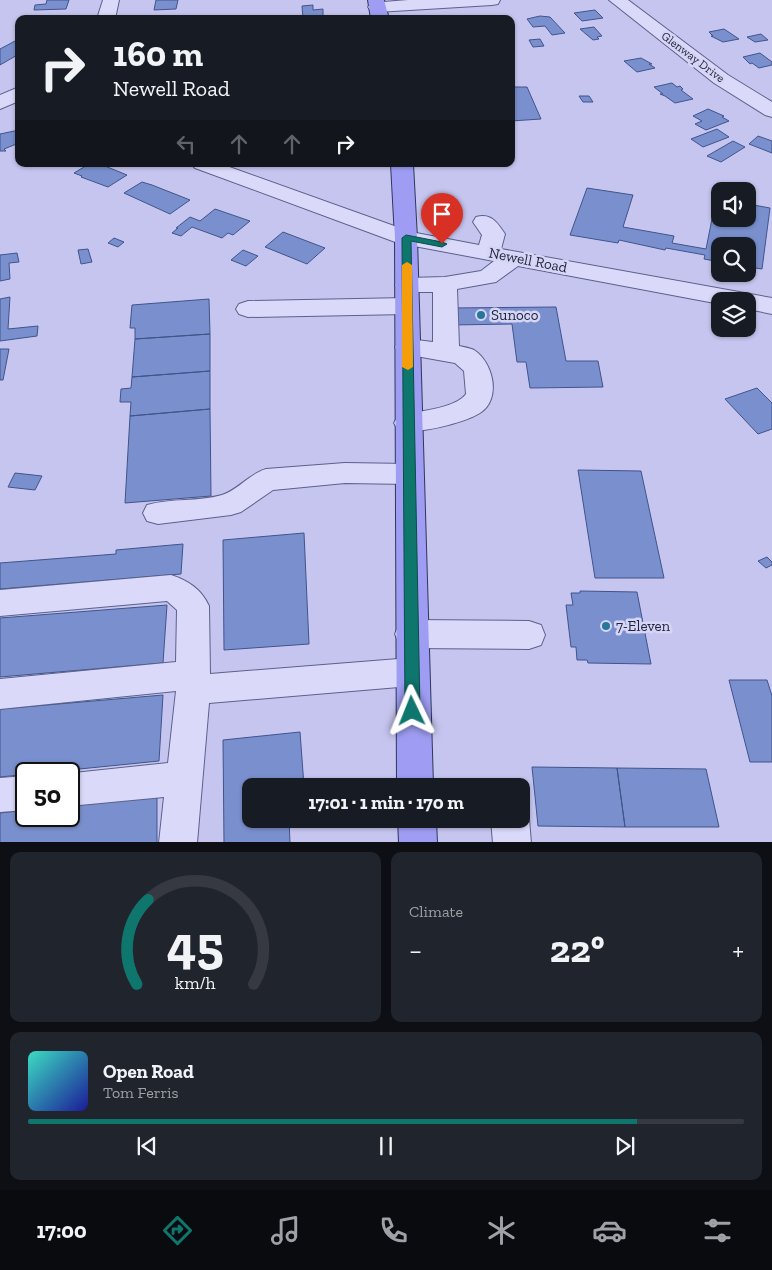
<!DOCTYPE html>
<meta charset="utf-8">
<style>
:root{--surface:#171b24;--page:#20242c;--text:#f1f3f6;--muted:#9ea1a6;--line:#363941;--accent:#0f766e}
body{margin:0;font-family:"Zilla Slab",serif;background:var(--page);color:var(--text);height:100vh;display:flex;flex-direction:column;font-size:19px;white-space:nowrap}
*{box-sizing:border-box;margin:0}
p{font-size:16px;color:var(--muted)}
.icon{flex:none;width:28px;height:28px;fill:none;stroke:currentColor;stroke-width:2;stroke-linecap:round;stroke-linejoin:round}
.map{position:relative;height:842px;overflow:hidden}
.panel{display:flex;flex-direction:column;gap:10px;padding:10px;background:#0d0f14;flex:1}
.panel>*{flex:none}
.guide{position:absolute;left:15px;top:15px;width:500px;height:152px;border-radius:10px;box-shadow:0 1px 4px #0004;background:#171b24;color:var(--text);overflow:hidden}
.buttons{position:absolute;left:711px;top:182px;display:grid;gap:10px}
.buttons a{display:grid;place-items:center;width:45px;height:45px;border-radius:10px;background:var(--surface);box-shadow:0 1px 4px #0004;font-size:25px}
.speed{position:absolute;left:15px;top:762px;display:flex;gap:10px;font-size:25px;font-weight:700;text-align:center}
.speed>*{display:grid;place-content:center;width:65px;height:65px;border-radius:50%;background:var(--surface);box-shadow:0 1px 4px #0004;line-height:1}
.speed .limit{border:2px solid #111;border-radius:8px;background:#fff;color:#111}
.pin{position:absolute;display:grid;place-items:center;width:42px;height:42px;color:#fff;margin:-51px -21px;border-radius:50% 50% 50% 0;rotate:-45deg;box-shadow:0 0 5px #0007}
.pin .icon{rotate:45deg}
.me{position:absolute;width:55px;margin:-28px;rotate:358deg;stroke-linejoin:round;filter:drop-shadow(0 0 4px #0008)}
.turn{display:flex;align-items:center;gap:18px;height:105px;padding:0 15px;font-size:22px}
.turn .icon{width:65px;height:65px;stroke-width:2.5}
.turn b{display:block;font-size:35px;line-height:42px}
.lanes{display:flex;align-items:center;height:48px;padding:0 15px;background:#0003;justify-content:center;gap:25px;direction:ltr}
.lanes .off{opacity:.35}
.big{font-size:38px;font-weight:800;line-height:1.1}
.panel .tile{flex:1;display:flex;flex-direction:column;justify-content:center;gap:8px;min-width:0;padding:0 18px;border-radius:10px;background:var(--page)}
.panel .dial{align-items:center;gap:0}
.dial svg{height:130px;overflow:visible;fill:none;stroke:var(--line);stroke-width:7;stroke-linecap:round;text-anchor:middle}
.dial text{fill:var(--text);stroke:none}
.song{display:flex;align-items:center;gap:15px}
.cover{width:60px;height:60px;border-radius:8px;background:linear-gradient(135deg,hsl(170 70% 55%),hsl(240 70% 35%))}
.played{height:5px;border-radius:2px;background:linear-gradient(90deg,var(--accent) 85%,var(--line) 85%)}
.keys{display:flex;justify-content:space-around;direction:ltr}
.heat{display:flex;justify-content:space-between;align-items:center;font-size:28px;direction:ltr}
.panel .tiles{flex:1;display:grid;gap:10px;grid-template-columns:1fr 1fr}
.tile:last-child{grid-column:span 2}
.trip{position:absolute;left:242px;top:778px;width:288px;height:50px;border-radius:10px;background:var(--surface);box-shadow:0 1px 4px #0004;font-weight:800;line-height:50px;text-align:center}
.tab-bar{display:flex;height:80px;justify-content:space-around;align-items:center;background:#090b0e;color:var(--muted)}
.tab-bar .icon{width:35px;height:35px}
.tab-bar .selected{color:var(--accent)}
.tab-bar b{font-size:22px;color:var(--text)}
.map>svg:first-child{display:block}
</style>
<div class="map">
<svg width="772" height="843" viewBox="0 0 772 843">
<rect width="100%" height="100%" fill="#c6c5ef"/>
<path fill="#7a90ce" stroke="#40548b" d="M47,0H69L66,9L34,10L35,5L46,4Z
M156,0H178L176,9L154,10Z
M313,5V10L323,9V19H303L302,6Z
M595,10L603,18L582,21L574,13Z
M540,16L550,17L565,33L552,35L545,26L533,27L527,19Z
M594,27L602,36L597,37L599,39L593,40L580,29Z
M724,29L739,39L723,42L711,36H713L709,32Z
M761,34L768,40L755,42L747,37Z
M540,39L544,46L533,47L529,40Z
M17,40H19V54L0,65V49Z
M760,53L772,62V65L759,68L752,63L750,64L743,57Z
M641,58L652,64H649L655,68L637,72L624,61Z
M672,83L677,87L680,86L683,89L681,90L693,99L675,103L665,96L660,94H663L654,87Z
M511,87H527L541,119L511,121Z
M579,96H589L593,102H583Z
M708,109L724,116L722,117L729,121L706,130L695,124L702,121L693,116Z
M717,129L729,137L703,147L691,139Z
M19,130V143L4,149L6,151H0V134Z
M758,136L772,141V153L749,144Z
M733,141L745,147L721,162L707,156Z
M89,164H100L127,175L108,187L81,177L82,176L74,173Z
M142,182L152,185L190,200L170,214L124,193Z
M587,188L633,195L623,227L674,236L672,243L706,249L716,199H720V219H748V204L770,208L762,269L748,267V246H720V262L704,259L705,255L666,248L665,250L619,240L618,243L570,235Z
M215,209L250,221L233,235L228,233L222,238L192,227L181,236L172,233L178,228H176L190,217L200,221Z
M283,232L325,248L307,264L265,247Z
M114,238L124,242L118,247L108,243Z
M88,249L92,262L81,264L78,250Z
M243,250L258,256L246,266L231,260Z
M17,253L19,262L9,263L10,279L0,281V255Z
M10,297L8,329L38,326L37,336L0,341V299Z
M209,299L210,334L135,339V328H130L132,305Z
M556,307L566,361H598L603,387L530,388L526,362H517L512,324L451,325L450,308Z
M210,334V371L132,377L135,339Z
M0,349H9L3,380H0Z
M210,371V409L130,416L131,402H120L121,389L131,388L132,377Z
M757,388L772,403V429L758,434L725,399Z
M210,409L211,496L125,503L130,416Z
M578,470L641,471L664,578H595Z
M15,473L42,476L35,490L8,487Z
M304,533L309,644L224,650L223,540Z
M183,544L181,574L0,589V563L116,554V550Z
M767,557L772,562V565L766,568L758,561Z
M580,591L637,592L651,664L588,663L587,660H577L576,647H571L566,605H573L571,593H580Z
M167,605L163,663L0,677V618Z
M729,680H767L772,696V762H750Z
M163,695L159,761L0,777V709Z
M300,732L304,786H251V819H289L290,843H224L223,740Z
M532,767L617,768L625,827L538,826Z
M617,768L706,769L719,827H625Z
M157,797V843H0V813L26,810V816H69V806Z"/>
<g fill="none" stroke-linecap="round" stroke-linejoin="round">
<defs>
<path id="minor" d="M103,0H119L115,19H97Z
M408,0H500L498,4L492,5L377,12L371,11L368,7L371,3Z
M609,0H628L728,75L772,102V117L765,115L714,83Z
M19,87V101L0,109V95Z
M191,164H221L411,232L479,245L482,235L473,222L476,217C491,213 497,222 505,234L501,249L772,298V314L748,309V301H720V304L518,266L496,282L457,289L459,346C463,347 470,348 474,350C493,362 502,399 480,413C464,423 416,435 398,430L394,423L398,416C417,411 455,409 466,394L464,371L455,363L399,353L395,347L399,341L408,339L433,342V292H407L398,290L395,285L398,280L407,278L445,277L481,271L494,261L398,243L195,168Z
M407,298L416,301L419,306L416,311L407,314L248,317L239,314L236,309L239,304L248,301Z
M345,463L409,464L419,467L423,474L419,481L409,484L345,483L273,490L241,512L231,515L158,524L147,521L143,513L147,505C171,498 198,502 222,495C238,490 249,474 266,469Z
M171,575C189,581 201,589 209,606L210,674L411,658L423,662L428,672L423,682L411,686L209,703L197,843H159L164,797L69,806V774H64L168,763L176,691L0,709V679L176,662L177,610L167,601L0,616V590Z
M411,620L529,621L541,625L545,635L541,645L529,649L411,648L399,644L395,634L399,624Z
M26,776V810L0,812V778Z
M521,806L529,819L531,843H493L491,819H521Z"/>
<path id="major" d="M368,0H384L389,19H371Z
M391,164H413L417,238L433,786H397L395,238Z
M398,819H436L437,843H399Z"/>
</defs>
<use href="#minor" stroke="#5b618b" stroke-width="2"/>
<use href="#major" stroke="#2f3759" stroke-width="2"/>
<use href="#minor" fill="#dad9fa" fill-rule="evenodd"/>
<use href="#major" fill="#9e9df3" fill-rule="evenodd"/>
</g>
<path fill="#0f766e" stroke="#0a4d48" d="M406,235L442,242L447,244L442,247L411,241L420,711L417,715L412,717L407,715L405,711L402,238Z"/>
<path fill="#f59e0b" d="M407,262L412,265L413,367L408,370L402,367V265Z"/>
<g fill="#29769b" stroke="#d6d5f6" stroke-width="2">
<circle cx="481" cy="315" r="5"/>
<circle cx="606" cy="626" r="5"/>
</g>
<g text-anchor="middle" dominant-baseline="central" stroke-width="5" stroke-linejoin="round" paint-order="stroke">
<g font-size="12" fill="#1f243b" stroke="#d6d5f6">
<text transform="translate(693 57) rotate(37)">Glenway Drive</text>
</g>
<g font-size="15" fill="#1f243b" stroke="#d6d5f6">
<text transform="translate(528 260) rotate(11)">Newell Road</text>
</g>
<g font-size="15" fill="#1f243b" stroke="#d6d5f6" text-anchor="start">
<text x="491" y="315">Sunoco</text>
<text x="616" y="626">7-Eleven</text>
</g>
</g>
</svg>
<div class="buttons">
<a><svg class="icon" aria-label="sound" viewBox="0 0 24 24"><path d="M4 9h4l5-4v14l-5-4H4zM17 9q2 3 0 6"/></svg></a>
<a><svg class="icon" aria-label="search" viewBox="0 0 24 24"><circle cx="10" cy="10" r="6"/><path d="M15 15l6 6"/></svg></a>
<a><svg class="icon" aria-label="layers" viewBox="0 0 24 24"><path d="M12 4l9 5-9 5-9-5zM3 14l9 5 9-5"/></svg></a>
</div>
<div class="speed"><div class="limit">50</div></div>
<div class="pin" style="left:442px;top:244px;background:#d93025"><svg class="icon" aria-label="arrive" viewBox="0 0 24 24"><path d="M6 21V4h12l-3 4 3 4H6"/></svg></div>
<svg class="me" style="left:412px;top:711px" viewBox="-20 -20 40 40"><path d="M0-17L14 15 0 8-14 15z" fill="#0f766e" stroke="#fff" stroke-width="4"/></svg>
<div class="trip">17:01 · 1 min · 170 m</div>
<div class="guide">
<div class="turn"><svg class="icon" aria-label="right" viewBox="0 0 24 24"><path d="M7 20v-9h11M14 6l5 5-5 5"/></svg><div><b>160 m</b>Newell Road</div></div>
<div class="lanes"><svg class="icon off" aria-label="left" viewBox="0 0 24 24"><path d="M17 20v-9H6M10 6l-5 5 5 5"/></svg><svg class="icon off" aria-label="ahead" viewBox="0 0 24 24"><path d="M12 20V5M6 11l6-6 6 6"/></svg><svg class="icon off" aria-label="ahead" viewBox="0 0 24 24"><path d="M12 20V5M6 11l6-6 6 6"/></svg><svg class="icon" aria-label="right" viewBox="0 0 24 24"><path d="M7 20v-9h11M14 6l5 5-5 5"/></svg></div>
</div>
</div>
<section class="panel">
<div class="tiles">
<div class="tile dial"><svg viewBox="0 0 100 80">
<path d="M14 69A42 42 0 1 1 86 69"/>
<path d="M14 69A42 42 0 0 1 21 17" stroke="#0f766e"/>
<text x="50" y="56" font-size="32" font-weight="700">45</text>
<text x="50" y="72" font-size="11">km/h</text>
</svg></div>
<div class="tile"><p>Climate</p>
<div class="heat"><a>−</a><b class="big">22°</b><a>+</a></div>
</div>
<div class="tile">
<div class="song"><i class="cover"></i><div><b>Open Road</b><p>Tom Ferris</p></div></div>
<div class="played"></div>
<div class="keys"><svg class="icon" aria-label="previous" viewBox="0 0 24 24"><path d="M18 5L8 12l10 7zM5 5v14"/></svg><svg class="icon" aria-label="pause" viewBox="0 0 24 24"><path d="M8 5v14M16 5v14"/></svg><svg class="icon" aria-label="next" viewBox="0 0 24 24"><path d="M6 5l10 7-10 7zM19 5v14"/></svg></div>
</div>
</div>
</section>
<nav class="tab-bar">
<b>17:00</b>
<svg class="icon selected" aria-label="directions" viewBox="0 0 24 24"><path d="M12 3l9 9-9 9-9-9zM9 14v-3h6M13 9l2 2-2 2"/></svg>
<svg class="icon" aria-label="music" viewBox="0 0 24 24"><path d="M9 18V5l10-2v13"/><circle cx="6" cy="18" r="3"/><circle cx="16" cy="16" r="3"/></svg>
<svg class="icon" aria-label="phone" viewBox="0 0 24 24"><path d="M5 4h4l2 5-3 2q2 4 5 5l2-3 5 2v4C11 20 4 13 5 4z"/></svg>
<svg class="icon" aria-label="climate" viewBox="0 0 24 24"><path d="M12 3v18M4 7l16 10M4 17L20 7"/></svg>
<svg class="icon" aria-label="car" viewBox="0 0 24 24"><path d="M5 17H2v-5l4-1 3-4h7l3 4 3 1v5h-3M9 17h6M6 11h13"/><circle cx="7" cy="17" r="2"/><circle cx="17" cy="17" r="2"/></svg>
<svg class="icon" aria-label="filters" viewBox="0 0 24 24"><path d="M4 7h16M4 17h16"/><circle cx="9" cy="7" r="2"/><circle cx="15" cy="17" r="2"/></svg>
</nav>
